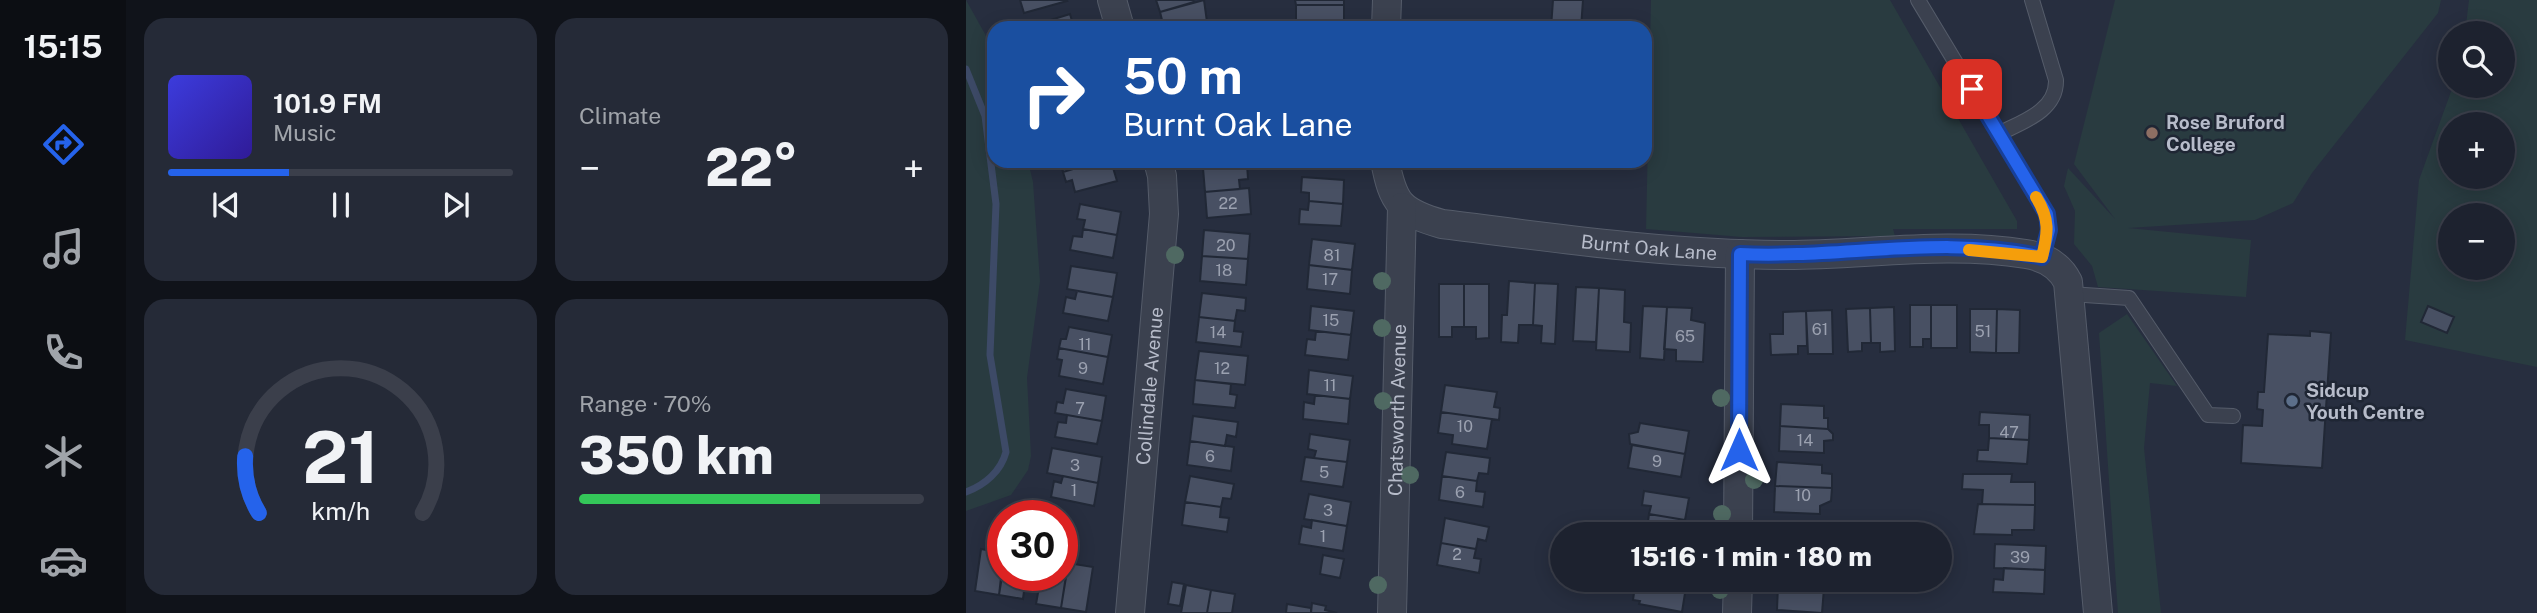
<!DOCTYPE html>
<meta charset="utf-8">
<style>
:root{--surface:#1d222f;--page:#252a37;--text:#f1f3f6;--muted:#a0a4aa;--line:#3b3f4b;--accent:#2563eb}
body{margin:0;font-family:"Public Sans",sans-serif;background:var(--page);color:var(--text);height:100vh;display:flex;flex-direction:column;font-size:26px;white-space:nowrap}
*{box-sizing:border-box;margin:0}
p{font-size:23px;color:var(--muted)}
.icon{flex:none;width:38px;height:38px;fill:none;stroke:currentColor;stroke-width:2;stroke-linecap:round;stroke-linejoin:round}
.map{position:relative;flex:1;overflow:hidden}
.panel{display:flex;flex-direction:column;gap:18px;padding:18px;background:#10131a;width:840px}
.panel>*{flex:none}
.guide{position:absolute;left:21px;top:21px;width:665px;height:147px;border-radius:21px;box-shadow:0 4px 18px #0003,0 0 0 2px var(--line);background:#1a4fa0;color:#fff;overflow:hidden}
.tools{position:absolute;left:1472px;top:21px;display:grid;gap:14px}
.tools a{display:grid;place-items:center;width:77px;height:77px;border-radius:50%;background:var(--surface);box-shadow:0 4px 18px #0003,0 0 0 2px var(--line);font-size:35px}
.speed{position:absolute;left:21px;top:500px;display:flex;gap:14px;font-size:35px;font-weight:700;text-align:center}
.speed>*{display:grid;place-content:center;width:91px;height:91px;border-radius:50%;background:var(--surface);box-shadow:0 4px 18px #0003,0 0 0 2px var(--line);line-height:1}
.speed .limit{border:10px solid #d22;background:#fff;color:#111}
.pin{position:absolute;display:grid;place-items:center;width:60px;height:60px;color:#fff;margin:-30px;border-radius:14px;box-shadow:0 4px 10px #0006}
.me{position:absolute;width:77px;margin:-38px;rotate:0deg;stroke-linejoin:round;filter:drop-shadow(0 0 5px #0008)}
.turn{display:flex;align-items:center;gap:24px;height:147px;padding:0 21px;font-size:32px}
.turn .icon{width:91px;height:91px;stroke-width:2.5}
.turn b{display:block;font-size:49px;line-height:60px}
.big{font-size:52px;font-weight:800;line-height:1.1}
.panel .tile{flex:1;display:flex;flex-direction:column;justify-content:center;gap:10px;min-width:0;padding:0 24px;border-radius:21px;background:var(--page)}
.panel .dial{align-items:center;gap:0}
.dial svg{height:182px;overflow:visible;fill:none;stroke:var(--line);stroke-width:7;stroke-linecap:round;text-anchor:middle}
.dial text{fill:var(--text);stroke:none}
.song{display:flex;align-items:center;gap:21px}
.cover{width:84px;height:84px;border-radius:10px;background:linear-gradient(135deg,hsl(240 70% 55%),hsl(250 70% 35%))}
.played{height:7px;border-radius:4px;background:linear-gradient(90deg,var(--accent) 35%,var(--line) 35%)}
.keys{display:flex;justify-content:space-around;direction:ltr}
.heat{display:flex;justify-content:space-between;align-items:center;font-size:38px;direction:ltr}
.charge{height:10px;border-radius:5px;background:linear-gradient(90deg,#34c759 70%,var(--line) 0)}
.panel .tiles{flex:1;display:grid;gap:18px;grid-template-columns:repeat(2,1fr)}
.trip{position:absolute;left:584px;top:522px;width:402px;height:70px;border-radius:35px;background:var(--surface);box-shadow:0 4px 18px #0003,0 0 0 2px var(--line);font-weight:800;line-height:70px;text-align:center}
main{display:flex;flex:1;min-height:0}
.tabs{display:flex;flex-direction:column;width:126px;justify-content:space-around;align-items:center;background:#0c0e13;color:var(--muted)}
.tabs .icon{width:49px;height:49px}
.tabs .current{color:var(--accent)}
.tabs b{font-size:32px;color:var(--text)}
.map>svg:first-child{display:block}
</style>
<main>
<nav class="tabs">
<b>15:15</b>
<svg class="icon current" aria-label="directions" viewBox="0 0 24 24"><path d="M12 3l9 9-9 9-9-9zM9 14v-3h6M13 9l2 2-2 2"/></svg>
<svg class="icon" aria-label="music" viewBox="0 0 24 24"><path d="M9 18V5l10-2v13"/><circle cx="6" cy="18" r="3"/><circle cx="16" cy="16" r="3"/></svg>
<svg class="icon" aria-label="phone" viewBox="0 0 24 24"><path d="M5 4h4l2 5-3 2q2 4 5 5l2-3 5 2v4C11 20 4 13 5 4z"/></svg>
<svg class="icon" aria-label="climate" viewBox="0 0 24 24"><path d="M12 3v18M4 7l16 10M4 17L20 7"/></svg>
<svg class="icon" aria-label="car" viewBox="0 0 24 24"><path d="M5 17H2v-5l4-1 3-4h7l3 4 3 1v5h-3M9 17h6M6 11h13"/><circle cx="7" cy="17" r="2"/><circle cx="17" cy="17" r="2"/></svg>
</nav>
<section class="panel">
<div class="tiles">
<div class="tile">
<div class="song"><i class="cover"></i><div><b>101.9 FM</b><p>Music</p></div></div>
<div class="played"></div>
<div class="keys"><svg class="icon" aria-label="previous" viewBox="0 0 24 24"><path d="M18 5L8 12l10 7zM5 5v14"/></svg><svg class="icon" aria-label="pause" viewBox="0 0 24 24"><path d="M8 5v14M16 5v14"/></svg><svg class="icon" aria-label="next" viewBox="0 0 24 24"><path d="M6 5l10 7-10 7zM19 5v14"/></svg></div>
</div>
<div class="tile"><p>Climate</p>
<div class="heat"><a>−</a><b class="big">22°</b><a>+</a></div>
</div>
<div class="tile dial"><svg viewBox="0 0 100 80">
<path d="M14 69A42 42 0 1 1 86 69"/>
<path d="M14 69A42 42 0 0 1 8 44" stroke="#2563eb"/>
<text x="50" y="56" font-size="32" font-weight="700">21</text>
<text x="50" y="72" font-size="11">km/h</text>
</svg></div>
<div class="tile"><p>Range · 70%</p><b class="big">350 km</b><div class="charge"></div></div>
</div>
</section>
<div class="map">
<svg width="1571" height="613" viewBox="0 0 1571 613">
<rect width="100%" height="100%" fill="#272e3f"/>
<path fill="#293b40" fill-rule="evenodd" d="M0,0L28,50V161H62L67,182L74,281L61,378L65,456L62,470L45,495L0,511Z
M685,0H924L1051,221V229H927L929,236L776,237L680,229Z
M1149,0H1475L1472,13L1346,173L1327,203L1289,220L1162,228L1285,240L1280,297L1132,287L1126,266L1108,244L1109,211L1098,186L1102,168L1149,219L1108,164Z
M1503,0H1571V367L1439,340L1453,180L1487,86H1536V33H1499ZM1484,124H1536V177H1484ZM1484,215H1536V268H1484Z
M1161,314L1211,386L1184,383L1178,448L1195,613H1152L1133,333Z"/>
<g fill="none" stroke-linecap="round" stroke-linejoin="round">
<path stroke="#3d4a67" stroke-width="7" d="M0,69L19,116L30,204L24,355L40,452C35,471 19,485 0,492"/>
</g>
<path fill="#485063" stroke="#212836" stroke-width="2" d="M54,0H100L101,1L58,13Z
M190,0H227L228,2L194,12Z
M238,0L241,22L219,28H198L194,12Z
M329,0H378V5H330Z
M587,0H617L615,28H585Z
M330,5H378V28H330Z
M104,14L108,28H63L62,27Z
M94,161H134L97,172Z
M134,161H145L151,181L109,192L106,180L100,182L97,172Z
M281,164L282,179L273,180L274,189L239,192L237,168Z
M336,177L378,180L377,204L343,201V193L335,192Z
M283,188L285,214L241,218L239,192Z
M343,201L377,204L375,226L333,224L334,209L342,210Z
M114,204L155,212L151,235L117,229L119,220L111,219Z
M117,229L151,235L147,258L104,250L107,236L116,237Z
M238,230L284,234L282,259L236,256Z
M346,239L389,244L386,270L343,265Z
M236,256L282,259L280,285L234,281Z
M343,265L386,270L384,294L341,289Z
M105,266L151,273L147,297L101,289Z
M543,281L569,283L567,325H553L552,343L535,342L536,315H541Z
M569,283L592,284L589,344L575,343L576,326L567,325Z
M473,284H498V327H486V337H473Z
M498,284H523V338L510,339V327H498Z
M610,287L633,288L630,342L607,341Z
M633,288L659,290L658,322L665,323L664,352L630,350Z
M111,291L147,297L142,321L97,313L100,297L109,299Z
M236,293L280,298L279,311L271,310L269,321L233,317Z
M944,305H965V339H957V347H944Z
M965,305H991V348H965Z
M345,306L388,311L385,335L343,330Z
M677,306L701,307L698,360L674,358Z
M1462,306L1488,317L1481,333L1455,322Z
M701,307L726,308L725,320L739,323L737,362L710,361V350L698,349Z
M928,307L929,351L914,352V343H905L904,308Z
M904,308L905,343H896V351L882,352L880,309Z
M1004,309H1031L1030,353L1004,352Z
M1031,309L1054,310L1053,353H1030Z
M866,310L867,354H842L840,311Z
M840,311L841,346H832V354L805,355L804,334H817V312Z
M233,317L269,321L268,331L277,332L275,347L230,342Z
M103,327L146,335L142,357L93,348L95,339H100Z
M350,331L385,335L382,360L339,355L341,339L349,340Z
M1344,331L1365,333L1356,468L1275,463L1277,425L1296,426L1297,410L1291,409L1292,392H1298L1302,334L1344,336Z
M93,348L142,357L137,384L93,376L96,360L91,359Z
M233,351L282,356L279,385L229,380Z
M343,370L387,376L384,399L341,394Z
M229,380L265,384L264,394L271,395L269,408L227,404Z
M479,385L531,392L528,407L534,408L533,420L475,412Z
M100,389L140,396L136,421L89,413L91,402L97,403Z
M349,395L384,399L382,424L337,419L338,402L348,404Z
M815,404L858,406V418H862V429L814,426Z
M475,412L526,419L521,449L486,444L487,435L472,433Z
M1014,412L1064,415L1063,440L1023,438V425H1013Z
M101,415L136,421L131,444L89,437L92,422L100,423Z
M227,416L272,422L270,437L261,435L259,446L224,441Z
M674,423L723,431L719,454L664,444L663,434L672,432Z
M814,426L862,429L867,434V440L858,441V453L813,451Z
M344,434L384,440L381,462L348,458L350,451L342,449Z
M1023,438L1063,440L1061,464L1011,461L1012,450H1022Z
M224,441L268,447L265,471L221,465Z
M666,445L719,454L715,477L662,468Z
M86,448L136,457L132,483L81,473Z
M480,452L524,458L522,474L513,473L511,481L476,476Z
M339,457L381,462L377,487L335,481Z
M811,462L856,465V473L866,474V488L809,486Z
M997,474H1046L1045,482H1069V505L1016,504L1017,490L996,489Z
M97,476L132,483L128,506L85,497L88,481L95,483Z
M224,476L268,484L265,499L257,498L255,507L219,502Z
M476,476L511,481L510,491L519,492L517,507L473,500Z
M809,486L866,488L865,501L854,506V514L808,512Z
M678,491L723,498L719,520L683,514L685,506L676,505Z
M343,494L385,502L381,526L338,519Z
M219,502L255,507L254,517L263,518L261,532L216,525Z
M1012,504L1069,505L1068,530H1046V535L1008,534Z
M683,514L719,520L717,534H671L674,521L682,522Z
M479,518L523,527L520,541L512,539L510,549L475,543Z
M346,520L381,526L377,551L333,544L336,526L345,528Z
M811,524L861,527L860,534H811Z
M475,543L510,549L508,558L515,559L513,573L471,565Z
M1029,544L1080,546L1079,570L1028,568Z
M15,549L31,552L30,559L37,560L33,595L9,591Z
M357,555L378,559L374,578L354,574Z
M102,563L127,567L120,612L95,608Z
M1038,568L1079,570L1078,594L1027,592L1028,579L1037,580Z
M37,570V576H60L57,599L33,595Z
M96,571H101L95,608L70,604L75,576H96Z
M666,579L720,587L716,612L673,604L674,601L667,600L668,593L663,592Z
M677,579H722L720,587Z
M206,582L218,584L214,606L202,604Z
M220,585L245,590L241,613H215Z
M812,585L858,588L856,613L811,610Z
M245,590L269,594L266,613H241Z
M346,603L360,606L359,610L371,613H345Z
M321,604L345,608V613H320Z"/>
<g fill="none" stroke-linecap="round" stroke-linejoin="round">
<defs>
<path id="service" d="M952,0L1081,214L1083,230L1076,257
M1032,134C1056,122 1091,111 1090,80L1066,0
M1104,294L1163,298L1242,415L1267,416"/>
<g id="minor">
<path d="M146,0L154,28"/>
<path d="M420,28L421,0"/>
<path id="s1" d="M419,161C427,203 434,212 476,224C590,238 706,255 821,255C900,255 981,241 1060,254C1079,257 1094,266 1102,282L1132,613"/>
<path d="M772,534L774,254"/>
<path id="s2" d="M164,613L198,214L196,176L192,161"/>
<path id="s3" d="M426,613L436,207"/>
<path d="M771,613L772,579"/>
</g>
</defs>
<use href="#service" stroke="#555c6a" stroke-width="16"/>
<use href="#minor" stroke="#555c6a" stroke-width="30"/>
<use href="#service" stroke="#3b414f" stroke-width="14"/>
<use href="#minor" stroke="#3b414f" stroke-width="28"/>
</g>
<g fill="#4f6962">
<circle cx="209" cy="255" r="9"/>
<circle cx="416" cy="281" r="9"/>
<circle cx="416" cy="328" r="9"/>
<circle cx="755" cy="398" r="9"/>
<circle cx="417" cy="401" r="9"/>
<circle cx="444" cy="475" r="9"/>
<circle cx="788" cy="480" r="9"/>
<circle cx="756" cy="514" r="9"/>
<circle cx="412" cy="585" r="9"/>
<circle cx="754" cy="590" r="9"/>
</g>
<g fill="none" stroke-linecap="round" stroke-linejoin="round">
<defs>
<path id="route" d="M773,450L774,254C872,259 981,234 1076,257L1083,230L1081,214L1006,89"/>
</defs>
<use href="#route" stroke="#184099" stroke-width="18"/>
<use href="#route" stroke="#2563eb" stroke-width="12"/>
<path stroke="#f59e0b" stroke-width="12" d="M1003,250L1076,257C1082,233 1084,219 1070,197"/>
</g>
<circle fill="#8d6e63" stroke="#1f2634" stroke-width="2.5" cx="1186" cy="133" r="7"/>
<circle fill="#5c6f8a" stroke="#1f2634" stroke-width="2.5" cx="1326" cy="401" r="7"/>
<g text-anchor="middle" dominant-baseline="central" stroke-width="5" stroke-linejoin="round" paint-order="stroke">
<g font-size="16" fill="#9ba1b0">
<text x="262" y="203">22</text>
<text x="260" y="245">20</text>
<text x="366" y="255">81</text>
<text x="258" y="270">18</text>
<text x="364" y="279">17</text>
<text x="365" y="320">15</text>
<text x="854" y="329">61</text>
<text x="1017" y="331">51</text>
<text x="252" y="332">14</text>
<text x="719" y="336">65</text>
<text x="119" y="344">11</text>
<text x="117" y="368">9</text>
<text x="256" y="368">12</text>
<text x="364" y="385">11</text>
<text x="114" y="408">7</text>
<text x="499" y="426">10</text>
<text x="1043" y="432">47</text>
<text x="839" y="440">14</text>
<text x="244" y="456">6</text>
<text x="691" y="461">9</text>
<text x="109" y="465">3</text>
<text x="358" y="472">5</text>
<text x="108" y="490">1</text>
<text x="494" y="492">6</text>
<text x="837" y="495">10</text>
<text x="362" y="510">3</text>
<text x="357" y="536">1</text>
<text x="491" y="554">2</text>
<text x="1054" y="557">39</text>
</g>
<g font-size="19" font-weight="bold" fill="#b7bcca" stroke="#1f2634" text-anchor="start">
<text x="1200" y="122">Rose Bruford<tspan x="1200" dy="22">College</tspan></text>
<text x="1340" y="390">Sidcup<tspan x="1340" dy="22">Youth Centre</tspan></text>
</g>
<g font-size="19" fill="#b7bcca" stroke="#1f2634">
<text stroke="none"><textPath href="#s1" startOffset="301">Burnt Oak Lane</textPath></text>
<text stroke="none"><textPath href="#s2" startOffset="228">Collindale Avenue</textPath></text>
<text stroke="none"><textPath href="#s3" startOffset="203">Chatsworth Avenue</textPath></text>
</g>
</g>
</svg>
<div class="tools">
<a><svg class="icon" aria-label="search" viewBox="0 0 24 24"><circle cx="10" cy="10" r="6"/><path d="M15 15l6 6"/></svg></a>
<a>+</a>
<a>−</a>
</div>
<div class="speed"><div class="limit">30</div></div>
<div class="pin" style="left:1006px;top:89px;background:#d93025"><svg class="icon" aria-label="arrive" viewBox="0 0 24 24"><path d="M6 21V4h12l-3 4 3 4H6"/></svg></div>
<svg class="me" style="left:773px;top:450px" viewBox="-20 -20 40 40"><path d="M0-17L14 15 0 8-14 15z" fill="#2563eb" stroke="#fff" stroke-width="4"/></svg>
<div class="trip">15:16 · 1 min · 180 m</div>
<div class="guide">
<div class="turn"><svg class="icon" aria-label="right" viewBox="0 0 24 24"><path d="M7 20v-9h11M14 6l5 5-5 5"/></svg><div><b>50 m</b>Burnt Oak Lane</div></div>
</div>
</div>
</main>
